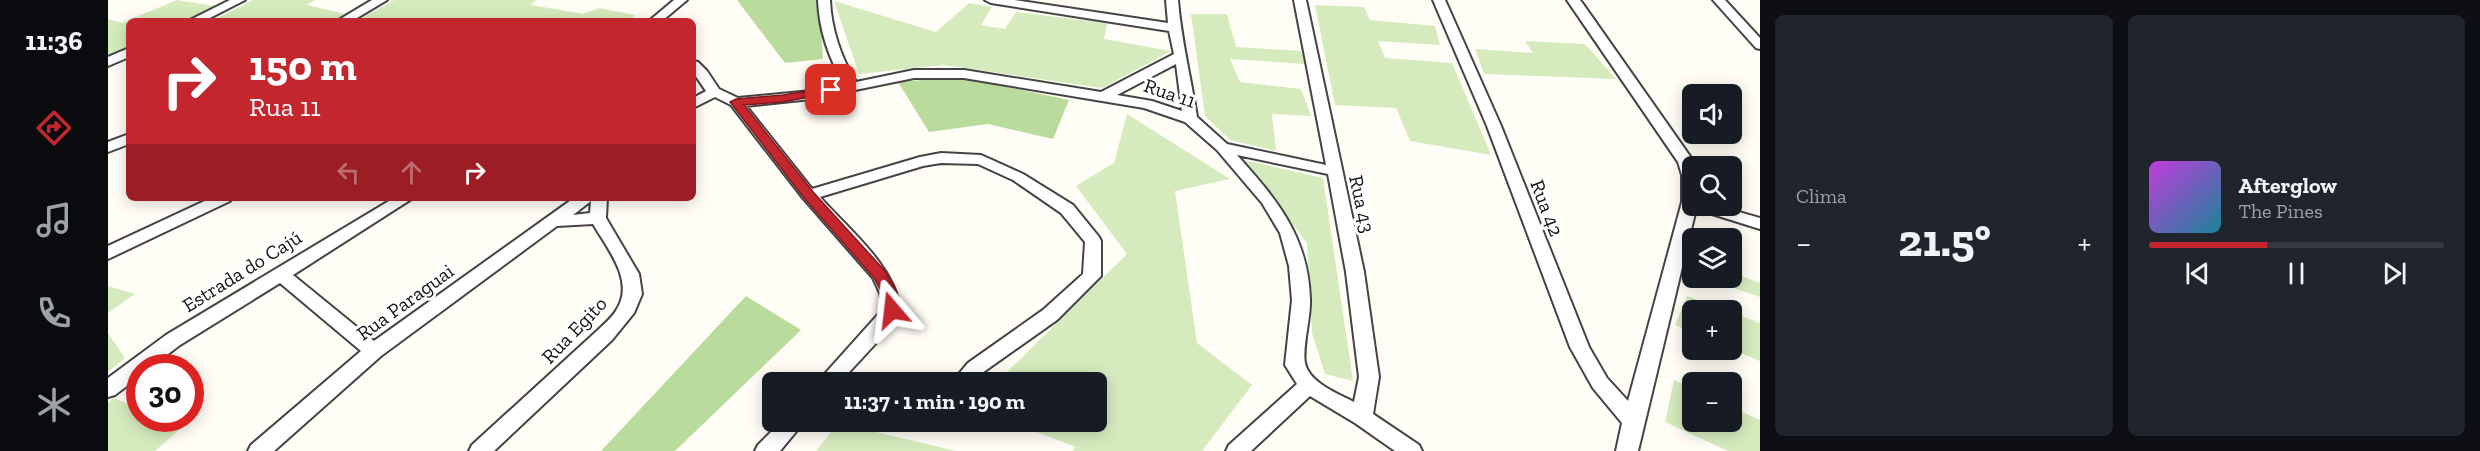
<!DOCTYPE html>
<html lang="pt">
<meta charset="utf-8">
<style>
:root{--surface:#171b24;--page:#20242c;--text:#f1f3f6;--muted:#9ea1a6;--line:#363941;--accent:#c4262e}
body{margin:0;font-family:"Zilla Slab",serif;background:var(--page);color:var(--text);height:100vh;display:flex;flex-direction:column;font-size:22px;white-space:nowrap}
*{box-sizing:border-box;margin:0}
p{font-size:20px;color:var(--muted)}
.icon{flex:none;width:33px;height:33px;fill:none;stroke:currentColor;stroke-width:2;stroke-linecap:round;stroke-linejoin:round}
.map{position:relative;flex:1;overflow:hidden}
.sheet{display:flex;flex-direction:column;gap:15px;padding:15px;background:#0d0f14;width:720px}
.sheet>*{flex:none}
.top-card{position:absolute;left:18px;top:18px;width:570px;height:183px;border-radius:9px;box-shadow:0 3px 15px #0003;background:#c4262e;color:#fff;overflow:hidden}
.controls{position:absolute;left:1574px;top:84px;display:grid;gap:12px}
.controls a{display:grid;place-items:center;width:60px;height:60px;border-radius:9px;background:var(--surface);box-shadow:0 3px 15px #0003;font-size:30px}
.speed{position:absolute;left:18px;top:354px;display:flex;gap:12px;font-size:30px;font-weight:700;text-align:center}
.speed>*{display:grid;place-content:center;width:78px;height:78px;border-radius:50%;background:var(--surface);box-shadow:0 3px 15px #0003;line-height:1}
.speed .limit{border:9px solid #d22;background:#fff;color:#111}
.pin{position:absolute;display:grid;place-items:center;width:51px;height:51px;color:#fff;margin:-26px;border-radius:12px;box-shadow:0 3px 9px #0006}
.me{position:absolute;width:66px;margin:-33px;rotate:343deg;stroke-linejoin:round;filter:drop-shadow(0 0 4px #0008)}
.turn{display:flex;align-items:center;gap:21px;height:126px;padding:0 24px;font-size:27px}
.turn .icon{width:78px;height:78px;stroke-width:2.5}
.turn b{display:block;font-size:42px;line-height:51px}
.lanes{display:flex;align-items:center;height:57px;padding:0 24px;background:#0003;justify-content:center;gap:30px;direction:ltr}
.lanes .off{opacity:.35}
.big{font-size:45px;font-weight:700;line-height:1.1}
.sheet .tile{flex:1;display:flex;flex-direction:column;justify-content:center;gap:9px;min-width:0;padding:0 21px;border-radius:9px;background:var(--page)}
.song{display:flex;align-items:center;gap:18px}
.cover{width:72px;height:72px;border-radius:9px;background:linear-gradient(135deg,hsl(290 70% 55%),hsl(190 70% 35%))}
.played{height:6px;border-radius:3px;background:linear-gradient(90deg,var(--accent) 40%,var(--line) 40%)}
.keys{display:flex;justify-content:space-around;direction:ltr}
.heat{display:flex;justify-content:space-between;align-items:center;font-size:33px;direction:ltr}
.sheet .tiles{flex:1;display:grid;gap:15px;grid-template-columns:repeat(2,1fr)}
.trip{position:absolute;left:654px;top:372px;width:345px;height:60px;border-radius:9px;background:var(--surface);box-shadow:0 3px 15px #0003;font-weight:700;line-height:60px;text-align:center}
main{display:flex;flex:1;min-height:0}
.dock{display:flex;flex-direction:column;width:108px;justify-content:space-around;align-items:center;background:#090b0e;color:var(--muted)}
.dock .icon{width:42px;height:42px}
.dock .active{color:var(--accent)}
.dock b{font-size:27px;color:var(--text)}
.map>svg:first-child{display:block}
</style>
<main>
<nav class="dock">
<b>11:36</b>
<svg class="icon active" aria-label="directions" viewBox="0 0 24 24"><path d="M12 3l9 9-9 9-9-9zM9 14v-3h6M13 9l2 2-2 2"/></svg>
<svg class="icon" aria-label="music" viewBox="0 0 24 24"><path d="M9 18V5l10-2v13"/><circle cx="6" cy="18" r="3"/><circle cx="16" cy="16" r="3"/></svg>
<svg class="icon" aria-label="phone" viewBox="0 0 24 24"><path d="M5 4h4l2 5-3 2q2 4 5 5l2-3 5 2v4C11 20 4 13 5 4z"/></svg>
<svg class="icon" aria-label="climate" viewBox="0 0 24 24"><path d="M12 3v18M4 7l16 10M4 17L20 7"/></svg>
</nav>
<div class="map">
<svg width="1652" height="451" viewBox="0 0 1652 451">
<rect width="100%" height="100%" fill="#fffdf5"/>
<path fill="#d5ebbd" d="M69,0L108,6L75,21H21V46L0,55V19L14,23Z
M145,0H207L199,5L237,14L224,21H104Z
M286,0H428L423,5L475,14L491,8L527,15L521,21H249Z
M726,1L828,32L861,3L884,7L873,25L897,29L908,12L999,23L996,39L1063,51L994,88L836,65L751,74Z
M1207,5L1256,7L1262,20L1327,26L1332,45L1270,41L1277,58L1344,63L1383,155L1302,141L1288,108L1227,105Z
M1083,14H1119L1128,47L1193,51L1197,64L1122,59L1132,82L1193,89L1203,116L1164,114L1168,151L1122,140L1097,116Z
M1417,41L1477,44L1508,79L1376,74L1367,49L1425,53Z
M1019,114L1122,179L1067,191L1089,343L1144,385L1094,451H964L968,447L902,422H988V382H889L1019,254L968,186L1006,163Z
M1136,160L1215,178L1245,381L1217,374L1204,333L1199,243Z
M1623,272L1652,283V297L1596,278H1623Z
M0,286L27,294L0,313Z
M1579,296L1618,310H1584V332L1567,325Z
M1623,312L1652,323V361L1623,349Z
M0,333L17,358L0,372Z
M1566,380L1584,388V422H1623V407L1652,420V451H1620L1557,422Z
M5,398L31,408L32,418L62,419L78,424L47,451H0V403Z
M730,423L848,451H708Z"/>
<path fill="#b9dc9c" d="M629,0H711L715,59L677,63Z
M853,77L961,100L945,139L880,124L821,132L790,82Z
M638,296L693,330L567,451H493Z"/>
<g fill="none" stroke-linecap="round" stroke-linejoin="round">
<defs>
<path id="minor" d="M122,0H137L96,21H80Z
M264,0H279L244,21H229Z
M566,0H579L554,21H541Z
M710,0H722C723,28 733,58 748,82L806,70H856L993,92L1066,54L1061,31L883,3L877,0H906L1060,23L1058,0H1070C1073,39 1083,78 1089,117L1119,144L1218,165L1186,0H1198L1256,272L1271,377L1265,414L1311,445L1314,451H1287L1247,423L1202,396L1143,451H1118L1121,445L1189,384L1177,365L1184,300L1181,266L1172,233L1154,203L1109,150L1077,122L1036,108L856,78H806L703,99L638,106L704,189L812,157L833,153L873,155L915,174L965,205L991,237L993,241V276L949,320L874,373L866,382H844L860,363L935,310L975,274L977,242L953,213L905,180L870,164L833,163L815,166L712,197C742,231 785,264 793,310L781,329L732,382H711L714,377L775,309L772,293L765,278L695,198L623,105L607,97L585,108V98L598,91L585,72V61L590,62L599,71L611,89L630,98L703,91L736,84C721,59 711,29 710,0ZM1068,64L1074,111L1044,101L1009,95ZM1129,155L1220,174L1238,272L1251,377L1246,402C1231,394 1201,383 1197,363C1194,347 1203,317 1202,299C1200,236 1169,200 1129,155Z
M1325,0H1337L1393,126L1481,347L1499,378L1520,401L1574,202V175L1570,162L1459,0H1472L1475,4L1586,162L1584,206H1610L1652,218V229L1588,209L1530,451H1508L1514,423L1485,388L1462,347L1379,126Z
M1605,0H1617L1652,38V49L1648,48Z
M21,48V57L0,66V57Z
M21,134V144L0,152V142Z
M103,198H124L122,201L0,259V246Z
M286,198H305L185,275L266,341L466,198H499L498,218L531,274L534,294L526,313L504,340L386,451H361L364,445L490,330C496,324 505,317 509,309C527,281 499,248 485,224L449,226L273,356L166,451H140L143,445L253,351L172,283L72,345L42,368H32V376L7,395L0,397V378L58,335ZM483,201L482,213L465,215Z
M673,422H696L672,451H647L650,445Z"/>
</defs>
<use href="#minor" stroke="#444" stroke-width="4"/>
<use href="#minor" fill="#fff" fill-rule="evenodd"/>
</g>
<path fill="#c4262e" stroke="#7f191e" stroke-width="1.5" d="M723,87L729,90L727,92L675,102L636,105L706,193L777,271L789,293L792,310L790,314H779L774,293L766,278L696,198L622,102L628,99L675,95Z"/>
<g text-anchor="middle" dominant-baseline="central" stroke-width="6" stroke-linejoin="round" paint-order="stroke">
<g font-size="20" fill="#111" stroke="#fff">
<text transform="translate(1062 93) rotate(19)">Rua 11</text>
<text transform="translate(1254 204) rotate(78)">Rua 43</text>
<text transform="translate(1439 208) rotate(69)">Rua 42</text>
<text transform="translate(134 271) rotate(-32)">Estrada do Cajú</text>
<text transform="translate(297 302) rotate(-36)">Rua Paraguai</text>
<text transform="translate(466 330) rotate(-46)">Rua Egito</text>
</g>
</g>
</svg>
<div class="controls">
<a><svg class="icon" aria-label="sound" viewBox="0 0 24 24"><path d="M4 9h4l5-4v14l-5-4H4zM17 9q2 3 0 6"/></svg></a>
<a><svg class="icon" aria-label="search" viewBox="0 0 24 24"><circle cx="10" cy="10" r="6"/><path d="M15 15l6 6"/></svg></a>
<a><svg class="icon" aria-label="layers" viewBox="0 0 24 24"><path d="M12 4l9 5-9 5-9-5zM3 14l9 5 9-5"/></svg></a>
<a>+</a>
<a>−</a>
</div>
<div class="speed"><div class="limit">30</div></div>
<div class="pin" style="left:723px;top:90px;background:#d93025"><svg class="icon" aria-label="arrive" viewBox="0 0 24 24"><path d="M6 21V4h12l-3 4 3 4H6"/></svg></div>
<svg class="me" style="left:784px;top:310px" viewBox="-20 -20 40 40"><path d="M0-17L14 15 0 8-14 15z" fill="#c4262e" stroke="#fff" stroke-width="4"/></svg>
<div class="trip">11:37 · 1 min · 190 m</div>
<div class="top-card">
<div class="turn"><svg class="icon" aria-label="right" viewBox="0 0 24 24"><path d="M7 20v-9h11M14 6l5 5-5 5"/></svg><div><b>150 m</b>Rua 11</div></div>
<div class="lanes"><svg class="icon off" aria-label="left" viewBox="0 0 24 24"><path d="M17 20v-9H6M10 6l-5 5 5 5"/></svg><svg class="icon off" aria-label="ahead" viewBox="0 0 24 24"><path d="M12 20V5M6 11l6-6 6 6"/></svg><svg class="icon" aria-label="right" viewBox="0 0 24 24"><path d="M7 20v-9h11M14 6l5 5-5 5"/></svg></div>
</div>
</div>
<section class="sheet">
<div class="tiles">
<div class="tile"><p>Clima</p>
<div class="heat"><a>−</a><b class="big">21.5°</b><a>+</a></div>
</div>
<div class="tile">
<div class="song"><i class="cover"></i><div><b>Afterglow</b><p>The Pines</p></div></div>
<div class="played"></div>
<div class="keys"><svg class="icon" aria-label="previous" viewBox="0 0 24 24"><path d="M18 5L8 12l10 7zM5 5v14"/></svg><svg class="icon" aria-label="pause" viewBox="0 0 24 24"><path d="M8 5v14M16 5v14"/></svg><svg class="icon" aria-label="next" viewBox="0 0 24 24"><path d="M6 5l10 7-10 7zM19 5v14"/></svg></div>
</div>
</div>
</section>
</main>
